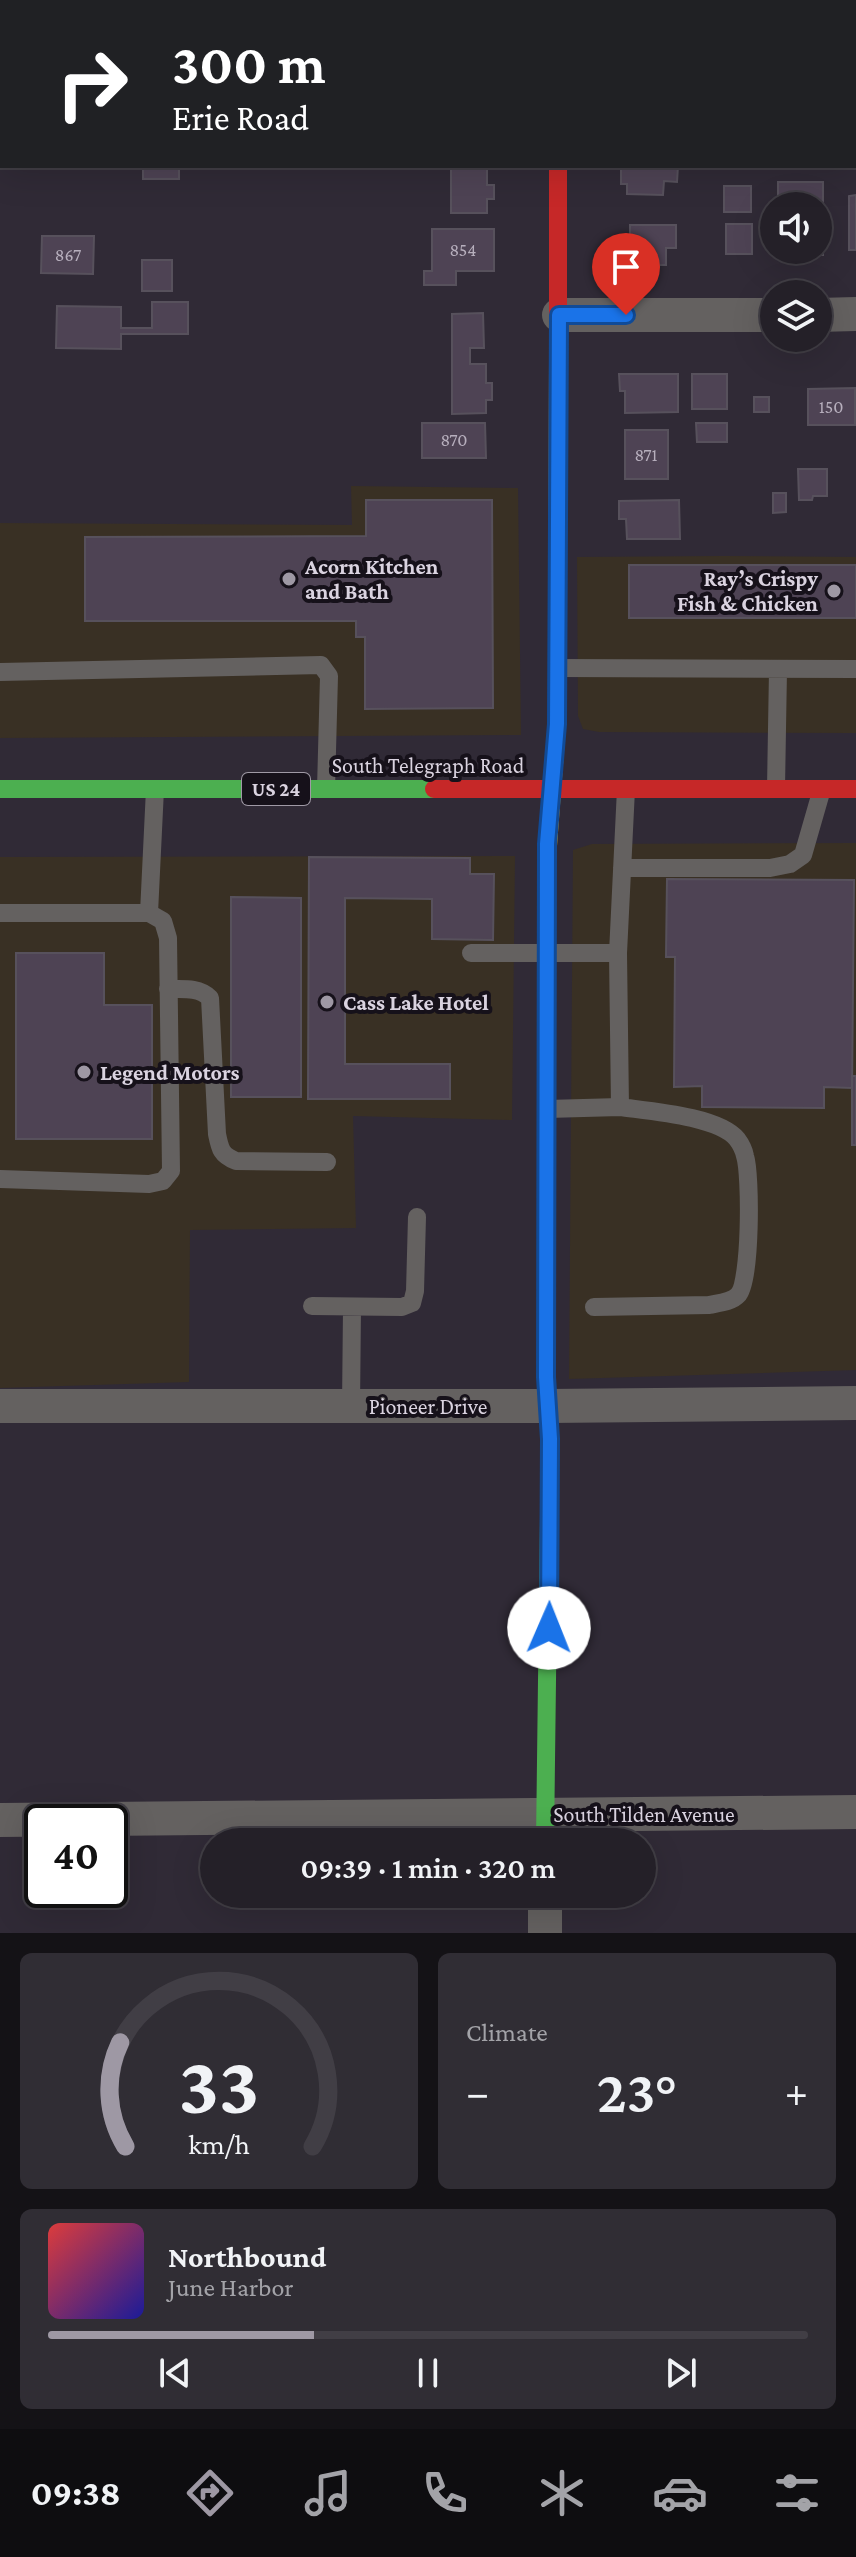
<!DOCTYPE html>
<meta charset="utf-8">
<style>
:root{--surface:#242028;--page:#302d34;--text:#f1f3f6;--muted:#a3a3a8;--line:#413e45;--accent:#9e98a4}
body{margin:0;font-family:"Crimson Pro",serif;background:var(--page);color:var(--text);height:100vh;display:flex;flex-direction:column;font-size:30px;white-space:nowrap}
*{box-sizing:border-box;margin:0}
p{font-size:26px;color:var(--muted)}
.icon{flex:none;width:44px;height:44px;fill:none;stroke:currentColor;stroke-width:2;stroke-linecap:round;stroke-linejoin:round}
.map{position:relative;height:1933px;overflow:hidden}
.side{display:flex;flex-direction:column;gap:20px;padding:20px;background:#141216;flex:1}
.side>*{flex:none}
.top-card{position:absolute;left:0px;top:0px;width:856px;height:168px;box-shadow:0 8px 32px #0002,0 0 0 2px var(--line);background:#202124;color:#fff;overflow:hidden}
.buttons{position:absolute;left:760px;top:192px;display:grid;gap:16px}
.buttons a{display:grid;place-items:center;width:72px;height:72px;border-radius:50%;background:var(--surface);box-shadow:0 8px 32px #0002,0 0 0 2px var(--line);font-size:40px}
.speed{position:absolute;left:24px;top:1804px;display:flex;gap:16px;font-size:40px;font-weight:700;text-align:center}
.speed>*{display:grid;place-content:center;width:104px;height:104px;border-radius:50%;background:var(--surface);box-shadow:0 8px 32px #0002,0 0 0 2px var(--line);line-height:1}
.speed .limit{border:4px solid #111;border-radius:12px;background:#fff;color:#111}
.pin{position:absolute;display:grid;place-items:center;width:68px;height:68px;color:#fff;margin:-82px -34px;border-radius:50% 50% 50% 0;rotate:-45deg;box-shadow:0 0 8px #0007}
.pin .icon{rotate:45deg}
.me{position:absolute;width:88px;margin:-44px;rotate:1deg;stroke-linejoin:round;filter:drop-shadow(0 0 6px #0008)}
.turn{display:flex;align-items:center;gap:28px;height:168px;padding:0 40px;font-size:36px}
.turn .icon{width:104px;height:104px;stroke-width:2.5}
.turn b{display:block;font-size:56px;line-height:68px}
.big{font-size:60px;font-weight:600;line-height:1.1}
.side .card{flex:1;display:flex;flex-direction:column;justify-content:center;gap:12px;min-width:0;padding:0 28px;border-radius:12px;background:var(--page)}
.side .dial{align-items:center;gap:0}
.dial svg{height:208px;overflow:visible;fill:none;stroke:var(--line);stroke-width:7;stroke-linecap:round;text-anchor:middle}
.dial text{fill:var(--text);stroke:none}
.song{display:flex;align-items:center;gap:24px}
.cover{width:96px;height:96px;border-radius:12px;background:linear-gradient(135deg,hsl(0 70% 55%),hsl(240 70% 35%))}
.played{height:8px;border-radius:4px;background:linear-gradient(90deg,var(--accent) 35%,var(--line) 35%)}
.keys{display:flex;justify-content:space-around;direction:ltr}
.heat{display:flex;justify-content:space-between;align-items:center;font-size:44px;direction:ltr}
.side .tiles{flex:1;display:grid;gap:20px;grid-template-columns:1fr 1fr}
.card:last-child{grid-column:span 2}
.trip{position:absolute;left:200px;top:1828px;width:456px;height:80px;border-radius:40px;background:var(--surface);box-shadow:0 8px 32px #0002,0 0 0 2px var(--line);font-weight:600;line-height:80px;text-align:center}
.tab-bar{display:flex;height:128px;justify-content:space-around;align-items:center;background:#0e0d10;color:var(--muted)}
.tab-bar .icon{width:56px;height:56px}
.tab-bar .on{color:var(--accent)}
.tab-bar b{font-size:36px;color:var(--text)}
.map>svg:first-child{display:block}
</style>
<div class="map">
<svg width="856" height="1933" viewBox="0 0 856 1933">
<rect width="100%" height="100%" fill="#302a36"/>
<path fill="#393024" d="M351,486L518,488L521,735L0,738V523L352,525Z
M724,556L856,557V733L599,732L583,729L578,716L577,557Z
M856,843V1370L569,1379L573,850L592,844Z
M515,856L512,1120L353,1116L356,1228L190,1230L189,1382L0,1388V857Z"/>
<path fill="#4e4354" stroke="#57515c" stroke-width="2" d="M63,0H123V2H63Z
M425,0H484V2H425Z
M631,0H681V2H631Z
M848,0H856V64L854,66V2H846Z
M143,166H179V179H143Z
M451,166H487V185H494V199H487V213H451Z
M621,166H678L677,182L664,181L663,195L627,194V184H621Z
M778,182H823V255H778V250H818V206H778Z
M724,186H751V212H724Z
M856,195V250H849V196Z
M726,224H752V254H726Z
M630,225H676V248H666V265H624V252H630Z
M432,229H494V271H456V285H424V271H432Z
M42,236H94L93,274L41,273Z
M142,260H172V291H142Z
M152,302H188V334H121V349L56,348L57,306L121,307V328H152Z
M483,313L484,348H470V364H486V383H492V400H486V413L452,414V314Z
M619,374H678V412L625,413V391H620Z
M692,374H727V409H692Z
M855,388V425H808V389Z
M754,397H769V412H754Z
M422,423H485L486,458H422Z
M696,423H727V442H697Z
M625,430H668V479H625Z
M798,469H827V496H813L812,500H799Z
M773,493H786V512L773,513Z
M366,500H492L493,708L365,709V637H356V621H85V537L366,536Z
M679,500L680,539H627L626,519H619V501Z
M629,565H856V618H629Z
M309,857L470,858V874H494L493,940L432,939V899L345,898V1064H450V1099H308Z
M667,879L854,880L852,1088L824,1087V1108L702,1107V1086L674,1087L675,957H666Z
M231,897L301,898V1097H231Z
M16,953H104V1005H152V1139H16Z
M852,1076H856V1145H852Z"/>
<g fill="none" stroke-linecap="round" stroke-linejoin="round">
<path stroke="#646160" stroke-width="18" d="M557,668L856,669
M0,672L321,665L329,676L326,789
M776,788L778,670
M622,868H770L790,864L803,855L822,789
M0,913H149L155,789
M471,953H618
M168,989C183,989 199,987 210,998L217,1134C220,1149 221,1155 236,1161L327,1162
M547,1109L620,1107L618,953L626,789
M0,1179L149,1184L163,1181L171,1171L168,938L163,921L149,913
M312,1306L402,1307L412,1303L415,1291L417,1217
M594,1307L709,1305C718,1303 732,1302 738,1295C751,1283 751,1174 745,1156C744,1151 740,1143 737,1139C718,1116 648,1111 620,1107
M351,1406L352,1308"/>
<path stroke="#646160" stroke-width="34" d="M557,0V2
M559,315H774
M818,315L856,314
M0,1406H548L856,1403
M0,1820L856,1812
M545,1933V1894"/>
<path stroke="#4caf50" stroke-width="18" d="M0,789H434
M545,1842L550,1439L546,1377V1180"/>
<path stroke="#ffc107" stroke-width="18" d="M547,859L557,724L558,363"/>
<path stroke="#c62828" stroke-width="18" d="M558,363V166
M434,789H856
M546,1180L547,859"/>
</g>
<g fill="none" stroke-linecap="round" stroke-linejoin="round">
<defs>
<path id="route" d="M549,1628L550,1439L546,1377L547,844L557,724L559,315H626"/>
</defs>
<use href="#route" stroke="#114b97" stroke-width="20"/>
<use href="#route" stroke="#1a73e8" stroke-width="14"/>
</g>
<g fill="#9e98a4" stroke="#16111a" stroke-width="3">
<circle cx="289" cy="579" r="8"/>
<circle cx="834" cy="591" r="8"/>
<circle cx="327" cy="1002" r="8"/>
<circle cx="84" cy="1072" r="8"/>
</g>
<g text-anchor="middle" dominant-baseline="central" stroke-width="8" stroke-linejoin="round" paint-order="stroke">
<g font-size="18" fill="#b7afbd">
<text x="463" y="250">854</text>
<text x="68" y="255">867</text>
<text x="831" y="407">150</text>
<text x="454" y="440">870</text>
<text x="646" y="455">871</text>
</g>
<rect fill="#16111a" stroke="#9f99a5" stroke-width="2" x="242" y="773" width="68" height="32" rx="6"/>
<g font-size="20" font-weight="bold" fill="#dad3e0">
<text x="276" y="789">US 24</text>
</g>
<g font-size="22" font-weight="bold" fill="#dad3e0" stroke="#16111a" text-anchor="start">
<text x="305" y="566">Acorn Kitchen<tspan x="305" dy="25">and Bath</tspan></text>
<text x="818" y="578" text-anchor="end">Ray’s Crispy<tspan x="818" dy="25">Fish &amp; Chicken</tspan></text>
<text x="343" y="1002">Cass Lake Hotel</text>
<text x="100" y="1072">Legend Motors</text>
</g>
<g font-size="22" fill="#dad3e0" stroke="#16111a">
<text x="428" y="765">South Telegraph Road</text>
<text x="428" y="1406">Pioneer Drive</text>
<text x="644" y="1814">South Tilden Avenue</text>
</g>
</g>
</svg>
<div class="buttons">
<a><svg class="icon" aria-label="sound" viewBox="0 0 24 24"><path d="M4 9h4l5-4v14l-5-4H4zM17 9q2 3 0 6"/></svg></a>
<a><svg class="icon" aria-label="layers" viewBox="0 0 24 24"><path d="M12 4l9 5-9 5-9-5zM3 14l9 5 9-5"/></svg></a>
</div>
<div class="speed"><div class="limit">40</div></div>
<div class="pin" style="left:626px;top:315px;background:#d93025"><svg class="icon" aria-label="arrive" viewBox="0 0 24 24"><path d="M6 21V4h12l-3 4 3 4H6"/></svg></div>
<svg class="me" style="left:549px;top:1628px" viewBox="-20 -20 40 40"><circle r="19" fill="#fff"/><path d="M0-13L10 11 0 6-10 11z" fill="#1a73e8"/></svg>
<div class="trip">09:39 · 1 min · 320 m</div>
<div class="top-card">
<div class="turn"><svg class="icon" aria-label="right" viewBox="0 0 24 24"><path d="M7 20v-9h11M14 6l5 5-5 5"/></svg><div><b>300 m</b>Erie Road</div></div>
</div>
</div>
<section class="side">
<div class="tiles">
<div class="card dial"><svg viewBox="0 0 100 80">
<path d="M14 69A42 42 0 1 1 86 69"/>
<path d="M14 69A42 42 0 0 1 12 29" stroke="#9e98a4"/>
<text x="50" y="56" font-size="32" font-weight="700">33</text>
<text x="50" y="72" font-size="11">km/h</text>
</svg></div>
<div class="card"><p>Climate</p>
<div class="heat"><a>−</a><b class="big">23°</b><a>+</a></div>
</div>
<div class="card">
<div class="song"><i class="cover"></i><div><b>Northbound</b><p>June Harbor</p></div></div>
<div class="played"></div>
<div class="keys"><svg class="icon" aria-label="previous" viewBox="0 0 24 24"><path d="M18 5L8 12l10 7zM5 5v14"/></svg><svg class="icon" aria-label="pause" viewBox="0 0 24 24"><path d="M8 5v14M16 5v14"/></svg><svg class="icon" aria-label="next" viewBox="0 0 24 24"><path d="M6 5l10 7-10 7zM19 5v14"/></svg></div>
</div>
</div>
</section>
<nav class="tab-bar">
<b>09:38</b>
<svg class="icon on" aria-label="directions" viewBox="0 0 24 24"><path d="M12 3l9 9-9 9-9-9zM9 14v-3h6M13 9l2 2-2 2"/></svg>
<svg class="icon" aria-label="music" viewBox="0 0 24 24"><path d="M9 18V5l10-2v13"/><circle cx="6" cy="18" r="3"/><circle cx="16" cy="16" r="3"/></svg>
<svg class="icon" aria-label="phone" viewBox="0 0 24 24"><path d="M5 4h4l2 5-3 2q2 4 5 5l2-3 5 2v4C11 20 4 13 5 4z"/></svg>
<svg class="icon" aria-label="climate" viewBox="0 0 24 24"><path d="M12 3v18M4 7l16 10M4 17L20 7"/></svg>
<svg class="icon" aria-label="car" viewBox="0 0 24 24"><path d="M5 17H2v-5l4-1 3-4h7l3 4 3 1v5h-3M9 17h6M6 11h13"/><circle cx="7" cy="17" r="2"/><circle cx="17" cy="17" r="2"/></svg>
<svg class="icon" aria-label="filters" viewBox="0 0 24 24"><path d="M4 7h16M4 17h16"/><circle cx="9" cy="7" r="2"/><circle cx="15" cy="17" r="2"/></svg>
</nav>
